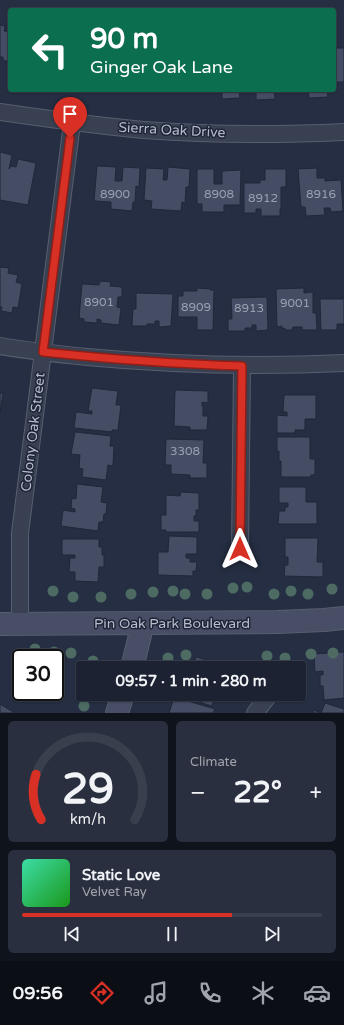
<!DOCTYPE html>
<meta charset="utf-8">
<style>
:root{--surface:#1c2232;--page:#292f3e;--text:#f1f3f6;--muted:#a0a4ac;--line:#3a3f4d;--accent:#d93025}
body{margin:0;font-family:"Varela Round",sans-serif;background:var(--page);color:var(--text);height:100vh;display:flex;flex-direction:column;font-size:15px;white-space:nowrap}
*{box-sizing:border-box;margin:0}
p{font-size:13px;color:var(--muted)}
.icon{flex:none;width:22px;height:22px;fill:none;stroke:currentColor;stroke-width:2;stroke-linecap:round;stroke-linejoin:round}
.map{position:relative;height:713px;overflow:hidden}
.side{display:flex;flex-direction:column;gap:8px;padding:8px;background:#0f131c;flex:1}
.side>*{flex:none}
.banner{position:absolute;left:8px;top:8px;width:328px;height:84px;border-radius:4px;box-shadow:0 1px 3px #0004,0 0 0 1px var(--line);background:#0b6e4f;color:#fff;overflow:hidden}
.speed{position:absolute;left:12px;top:649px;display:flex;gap:8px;font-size:20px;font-weight:700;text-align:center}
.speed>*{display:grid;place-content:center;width:52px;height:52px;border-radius:50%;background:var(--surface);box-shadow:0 1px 3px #0004,0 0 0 1px var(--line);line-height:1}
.speed .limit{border:2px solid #111;border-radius:6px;background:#fff;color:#111}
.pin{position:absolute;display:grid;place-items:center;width:34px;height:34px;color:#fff;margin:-41px -17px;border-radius:50% 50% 50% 0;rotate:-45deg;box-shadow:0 0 4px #0007}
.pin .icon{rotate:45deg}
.me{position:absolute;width:44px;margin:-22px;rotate:0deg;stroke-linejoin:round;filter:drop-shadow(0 0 3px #0008)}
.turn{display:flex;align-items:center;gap:14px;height:84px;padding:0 16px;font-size:18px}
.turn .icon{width:52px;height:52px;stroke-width:2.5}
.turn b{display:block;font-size:28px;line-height:34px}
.big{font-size:30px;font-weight:700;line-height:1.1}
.side .tile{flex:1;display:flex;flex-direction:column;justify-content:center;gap:6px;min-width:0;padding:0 14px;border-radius:6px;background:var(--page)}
.side .dial{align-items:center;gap:0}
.dial svg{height:104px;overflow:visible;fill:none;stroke:var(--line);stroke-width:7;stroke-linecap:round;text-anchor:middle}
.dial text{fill:var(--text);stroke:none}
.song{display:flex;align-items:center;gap:12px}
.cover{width:48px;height:48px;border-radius:6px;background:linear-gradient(135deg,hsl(160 70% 55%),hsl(120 70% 35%))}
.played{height:4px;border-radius:2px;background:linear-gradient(90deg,var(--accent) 70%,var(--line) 70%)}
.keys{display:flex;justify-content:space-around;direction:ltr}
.heat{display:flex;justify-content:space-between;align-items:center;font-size:22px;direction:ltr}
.side .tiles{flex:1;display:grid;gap:8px;grid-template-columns:1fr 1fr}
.tile:last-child{grid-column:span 2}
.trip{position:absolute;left:76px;top:661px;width:230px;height:40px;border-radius:4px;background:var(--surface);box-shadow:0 1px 3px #0004,0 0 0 1px var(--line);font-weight:700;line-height:40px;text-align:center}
.dock{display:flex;height:64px;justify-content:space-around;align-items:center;background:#0b0e14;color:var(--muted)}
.dock .icon{width:28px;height:28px}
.dock .selected{color:var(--accent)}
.dock b{font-size:18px;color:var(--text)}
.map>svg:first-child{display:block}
</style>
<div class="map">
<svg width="344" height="713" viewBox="0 0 344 713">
<rect width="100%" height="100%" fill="#252e42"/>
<path fill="#444d64" stroke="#202739" d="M0,25L5,26L4,31L10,32V62L3,60V57H0Z
M334,48H344V82H334V86Z
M147,90H168V92L147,91Z
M222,90H239L240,98L222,99Z
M256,90H274L275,99L256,100Z
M308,90H327L328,97L309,98Z
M0,152L12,155L9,169L11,166L16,167L18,159L36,163L28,205L0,200Z
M97,166L116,167L115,181H122L123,167L140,168L139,187L136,186L135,202H133L132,211L111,209V202L94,201Z
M168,167L190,169L189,187H186L185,203L182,202L181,211L151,209L152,201L144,200L146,168L164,169L163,180H167Z
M317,168V178H325V181L341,180L343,211L331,212L330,208H324L325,215L306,216L305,207H301L298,169Z
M197,169H214V184H222V171L241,170L240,205H224V212H202V204H197Z
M265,169H286V187H281V209H280V216H261V209H256V213H244V183H260V180H265Z
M0,267L9,268L8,273L18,275L16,282L22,284L18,308L13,307L12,313L1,311L2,307H0Z
M100,281L111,282L110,286L122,287V297H118L117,307L121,308L119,325L101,323V320L97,319V323L84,322V319L79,318L82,284L99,285Z
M197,288L211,289L210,290H214L213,330H197V317H178V296H183V291H197Z
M304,288V293L313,292V313H316L317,330H302V327H293L292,330H285V328L282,329V326L277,327L276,289Z
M136,293L173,294L171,326L160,327L159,326V321H155V324H147V326H132L133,309H136Z
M343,296H344V324H337V330H321L320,299H343Z
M267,297L268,330L256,331V325H252V328H245V331H228V319H232L231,298Z
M92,388L118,391L116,405H121L118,430H112V432L74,428L76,412L92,414V411H88Z
M175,390L208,391V403L202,402V406H203V416H208L207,430H190V427L174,426Z
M0,393L3,394L0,413Z
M284,395H316V419H305V430H295V433H277V415L287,416V412H283Z
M75,432L111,436L110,446H114L113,466L108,465L106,480L82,477L83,469L79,468L80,455L71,454Z
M277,437H310V459H315V475H311V477H281V461H279V451H277Z
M166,439L204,440L203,463H207V478H190V475L171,474V465H165Z
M77,484L103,487L101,502L107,503L106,514H104L103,522H99L98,531L61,526L63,510L75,512V509L71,508L72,498L76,499Z
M279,487H306V502H317V524H278L279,511H285V507H288V503H279Z
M181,492L199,493V510H196V516H194V521H199V532H166V530H161V515H166V495L180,496Z
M169,536L197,537V554H186V558H190V562H197L196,571H193V576L158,575V552H168Z
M285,538H318L317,562H323V577L284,576L285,565H288V557H285Z
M62,539H99V547H102V555H104V567H99L98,582L75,581V572H69L70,558H75V555H62Z
M344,652V698L324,700L323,686H320V675H323V671L315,672L314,654Z
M196,657L232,667L231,668H192Z
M173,694H218L216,701L213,700L212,706Z
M174,697L215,709L213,713H169Z
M325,703L344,709V713H313L314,710L321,713Z
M0,704L15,713H0Z"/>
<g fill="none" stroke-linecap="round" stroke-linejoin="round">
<defs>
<path id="street" d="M0,112C48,119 96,126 144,130C211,135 277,135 344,132
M0,346C29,351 58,354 87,357C173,365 258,367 344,363
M240,549L242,365
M20,624V533L72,123
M255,713L270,694"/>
<path id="secondary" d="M0,624L278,622L324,620L344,618
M132,668L143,623
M117,713L123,694"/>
</defs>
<use href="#street" stroke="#575e6f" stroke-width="18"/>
<use href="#secondary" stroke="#575e6f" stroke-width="24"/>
<use href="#street" stroke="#394051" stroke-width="16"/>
<use href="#secondary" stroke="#474e65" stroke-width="22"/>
</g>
<g fill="#4d6b63">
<circle cx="247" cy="587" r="5.5"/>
<circle cx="233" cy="588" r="5.5"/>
<circle cx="332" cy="589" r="5.5"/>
<circle cx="53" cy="591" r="5.5"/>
<circle cx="173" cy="591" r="5.5"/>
<circle cx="291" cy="591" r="5.5"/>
<circle cx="153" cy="592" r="5.5"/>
<circle cx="131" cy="594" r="5.5"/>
<circle cx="185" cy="594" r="5.5"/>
<circle cx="207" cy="594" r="5.5"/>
<circle cx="274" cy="594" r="5.5"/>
<circle cx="308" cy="594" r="5.5"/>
<circle cx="73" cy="597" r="5.5"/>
<circle cx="101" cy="597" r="5.5"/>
<circle cx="35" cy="649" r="5.5"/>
<circle cx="54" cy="652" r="5.5"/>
<circle cx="71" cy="653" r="5.5"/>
<circle cx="333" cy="653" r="5.5"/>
<circle cx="311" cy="654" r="5.5"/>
<circle cx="186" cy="655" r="5.5"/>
<circle cx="267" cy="656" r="5.5"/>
<circle cx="168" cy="658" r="5.5"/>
<circle cx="285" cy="658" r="5.5"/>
<circle cx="93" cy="661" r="5.5"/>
<circle cx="84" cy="706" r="5.5"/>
</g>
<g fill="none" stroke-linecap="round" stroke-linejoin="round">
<defs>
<path id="route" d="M70,138L43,352C109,359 175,364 242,366L240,549"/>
</defs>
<use href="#route" stroke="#8d1f18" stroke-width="10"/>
<use href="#route" stroke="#d93025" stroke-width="7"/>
</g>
<g text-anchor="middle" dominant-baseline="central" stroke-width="3" stroke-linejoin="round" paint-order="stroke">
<g font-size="12" fill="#9aa0b2">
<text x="115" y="194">8900</text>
<text x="219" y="194">8908</text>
<text x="321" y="194">8916</text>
<text x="263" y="198">8912</text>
<text x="99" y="302">8901</text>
<text x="295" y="303">9001</text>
<text x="196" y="307">8909</text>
<text x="249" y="308">8913</text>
<text x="185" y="451">3308</text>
</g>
<g font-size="14" fill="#b6bccc" stroke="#1e2537">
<text transform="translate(172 130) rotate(3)">Sierra Oak Drive</text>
<text transform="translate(33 432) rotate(-83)">Colony Oak Street</text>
<text x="172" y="623">Pin Oak Park Boulevard</text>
</g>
</g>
</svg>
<div class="speed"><div class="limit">30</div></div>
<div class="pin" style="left:70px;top:138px;background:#d93025"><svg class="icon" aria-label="arrive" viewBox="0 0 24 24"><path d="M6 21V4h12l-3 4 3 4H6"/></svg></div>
<svg class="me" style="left:240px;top:549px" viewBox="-20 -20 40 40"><path d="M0-17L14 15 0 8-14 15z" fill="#d93025" stroke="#fff" stroke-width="4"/></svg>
<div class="trip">09:57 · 1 min · 280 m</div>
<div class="banner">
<div class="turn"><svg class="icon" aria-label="left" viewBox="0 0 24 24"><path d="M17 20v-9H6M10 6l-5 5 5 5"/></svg><div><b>90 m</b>Ginger Oak Lane</div></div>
</div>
</div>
<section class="side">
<div class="tiles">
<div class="tile dial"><svg viewBox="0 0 100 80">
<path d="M14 69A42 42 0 1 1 86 69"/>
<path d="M14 69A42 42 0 0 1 10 34" stroke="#d93025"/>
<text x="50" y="56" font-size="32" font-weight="700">29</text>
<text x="50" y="72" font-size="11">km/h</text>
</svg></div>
<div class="tile"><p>Climate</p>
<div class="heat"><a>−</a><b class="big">22°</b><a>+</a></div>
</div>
<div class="tile">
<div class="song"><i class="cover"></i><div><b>Static Love</b><p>Velvet Ray</p></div></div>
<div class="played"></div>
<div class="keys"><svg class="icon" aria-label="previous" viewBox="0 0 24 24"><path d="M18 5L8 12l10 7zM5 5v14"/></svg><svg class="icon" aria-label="pause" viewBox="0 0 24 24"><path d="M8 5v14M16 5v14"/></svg><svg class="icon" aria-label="next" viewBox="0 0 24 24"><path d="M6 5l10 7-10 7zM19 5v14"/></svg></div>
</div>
</div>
</section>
<nav class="dock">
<b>09:56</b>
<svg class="icon selected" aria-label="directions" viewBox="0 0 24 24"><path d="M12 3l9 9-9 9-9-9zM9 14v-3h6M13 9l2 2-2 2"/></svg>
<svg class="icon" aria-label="music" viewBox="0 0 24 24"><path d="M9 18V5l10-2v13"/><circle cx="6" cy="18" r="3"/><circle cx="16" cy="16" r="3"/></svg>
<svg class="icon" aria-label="phone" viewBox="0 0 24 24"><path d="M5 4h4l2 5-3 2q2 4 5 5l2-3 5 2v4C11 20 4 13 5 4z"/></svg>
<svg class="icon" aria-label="climate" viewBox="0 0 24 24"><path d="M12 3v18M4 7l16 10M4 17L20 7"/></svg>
<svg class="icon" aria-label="car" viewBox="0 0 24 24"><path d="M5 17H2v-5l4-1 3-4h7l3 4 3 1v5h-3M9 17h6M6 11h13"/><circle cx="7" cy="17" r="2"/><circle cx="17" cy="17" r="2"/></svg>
</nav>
